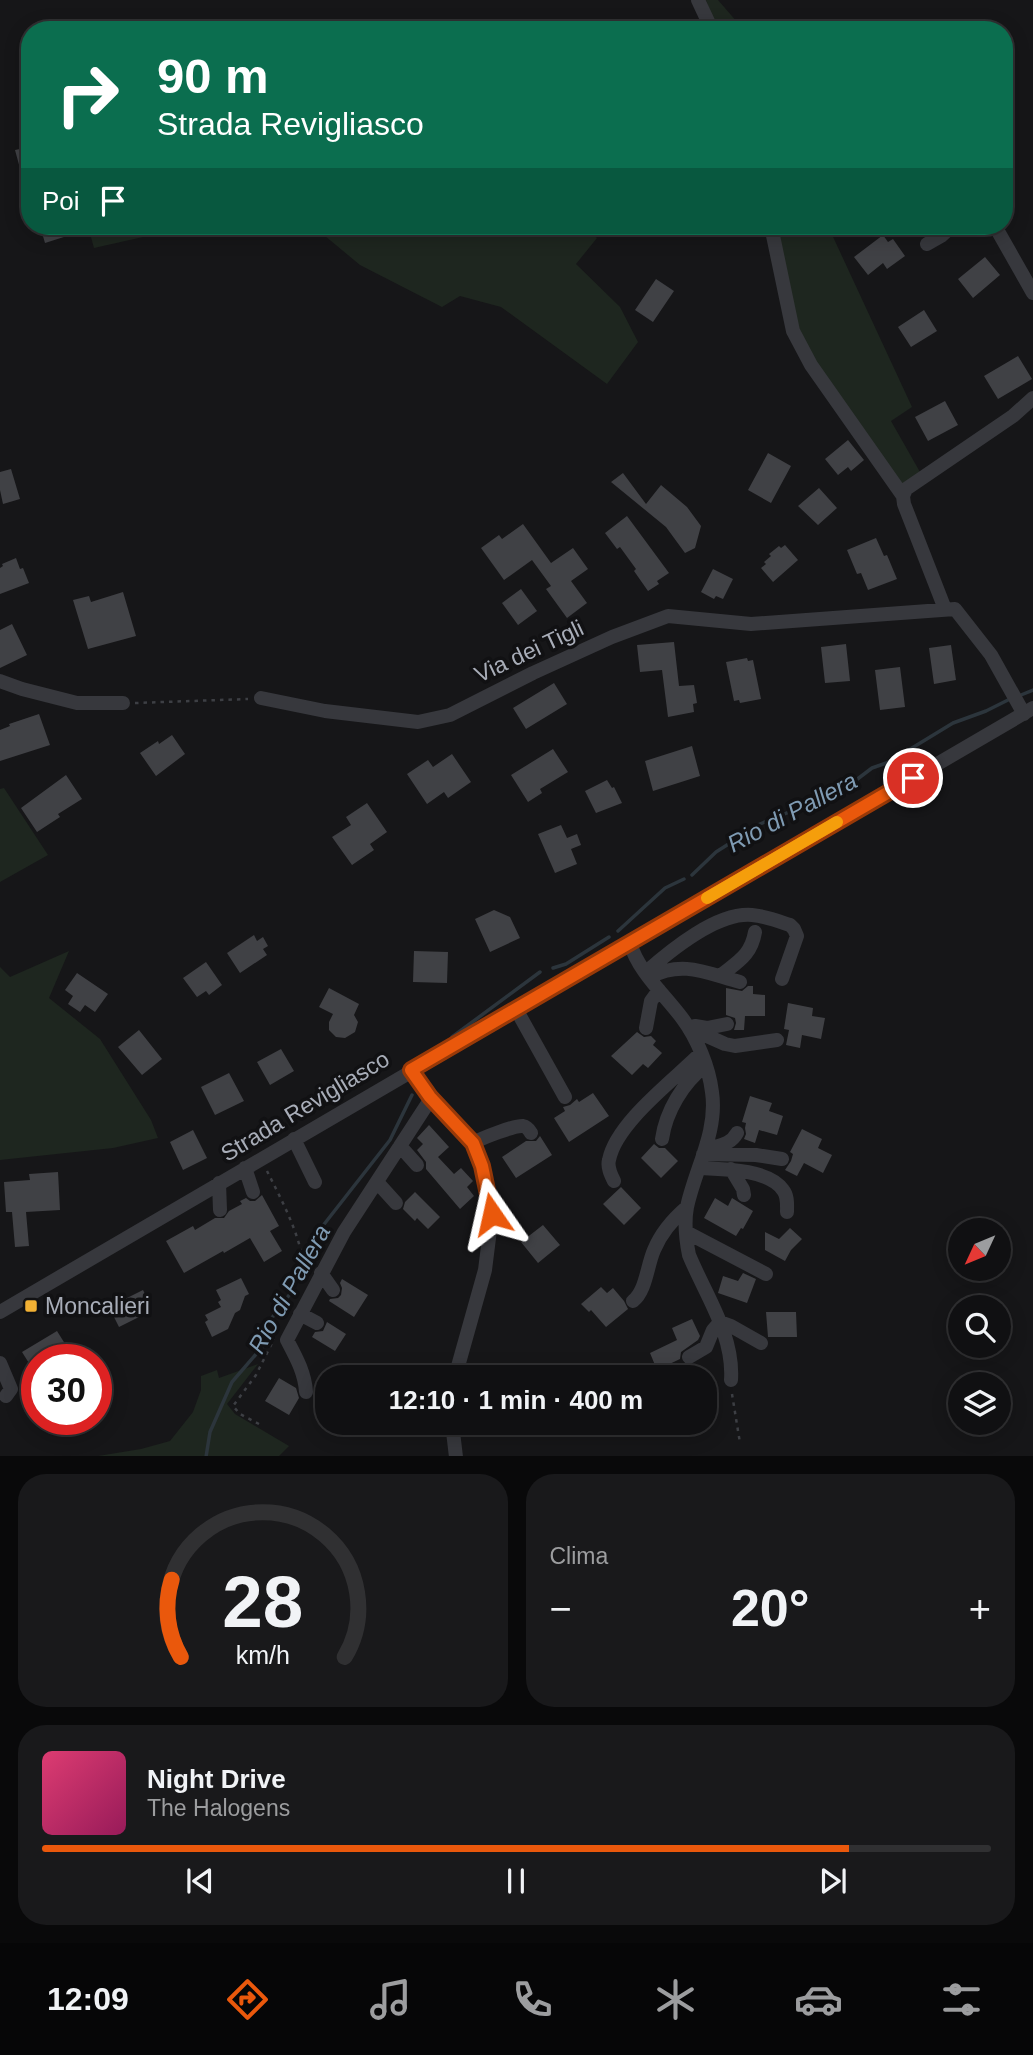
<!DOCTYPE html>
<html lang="it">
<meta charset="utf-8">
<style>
:root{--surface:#101012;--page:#19191b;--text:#f1f3f6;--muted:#9c9d9f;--line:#303032;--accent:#ea580c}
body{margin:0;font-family:Arial,sans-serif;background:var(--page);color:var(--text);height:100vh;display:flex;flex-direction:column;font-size:26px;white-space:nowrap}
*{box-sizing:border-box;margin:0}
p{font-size:23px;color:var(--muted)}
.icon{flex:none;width:38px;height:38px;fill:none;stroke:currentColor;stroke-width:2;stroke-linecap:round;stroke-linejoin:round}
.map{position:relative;height:1456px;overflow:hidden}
.panel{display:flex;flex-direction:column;gap:18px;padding:18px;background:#09090a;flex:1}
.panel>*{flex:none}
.top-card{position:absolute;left:21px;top:21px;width:992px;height:214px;border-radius:28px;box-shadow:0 4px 18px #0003,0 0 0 2px var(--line);background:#0b6e4f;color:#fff;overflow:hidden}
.needle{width:46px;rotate:226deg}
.controls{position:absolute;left:948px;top:1218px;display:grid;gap:14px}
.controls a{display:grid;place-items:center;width:63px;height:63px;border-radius:50%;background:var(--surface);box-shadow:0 4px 18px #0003,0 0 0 2px var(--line);font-size:35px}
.speed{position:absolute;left:21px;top:1344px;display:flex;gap:14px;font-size:35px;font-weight:700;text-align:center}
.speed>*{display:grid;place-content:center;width:91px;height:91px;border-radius:50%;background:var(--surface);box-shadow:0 4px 18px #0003,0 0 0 2px var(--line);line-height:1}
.speed .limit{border:10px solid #d22;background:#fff;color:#111}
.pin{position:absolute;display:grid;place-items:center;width:60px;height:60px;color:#fff;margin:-30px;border:4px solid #fff;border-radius:50%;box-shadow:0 2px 7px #0007}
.me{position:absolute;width:77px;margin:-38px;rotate:349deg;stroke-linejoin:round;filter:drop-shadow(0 0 5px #0008)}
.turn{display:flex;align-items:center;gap:24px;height:147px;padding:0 21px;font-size:32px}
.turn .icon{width:91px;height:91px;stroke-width:2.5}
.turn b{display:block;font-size:49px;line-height:60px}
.then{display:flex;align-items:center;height:66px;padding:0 21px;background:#0003;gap:14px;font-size:26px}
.big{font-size:52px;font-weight:800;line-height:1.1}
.panel .widget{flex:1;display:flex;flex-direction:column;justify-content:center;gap:10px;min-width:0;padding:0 24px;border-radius:28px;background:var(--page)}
.panel .dial{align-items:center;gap:0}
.dial svg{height:182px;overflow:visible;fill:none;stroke:var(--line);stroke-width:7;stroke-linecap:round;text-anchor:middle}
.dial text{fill:var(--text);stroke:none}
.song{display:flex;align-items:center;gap:21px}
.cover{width:84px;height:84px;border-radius:10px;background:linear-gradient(135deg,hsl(340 70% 55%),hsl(330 70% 35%))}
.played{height:7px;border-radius:4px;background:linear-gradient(90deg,var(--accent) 85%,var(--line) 85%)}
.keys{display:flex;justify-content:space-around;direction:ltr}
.heat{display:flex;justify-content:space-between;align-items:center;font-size:38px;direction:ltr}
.panel .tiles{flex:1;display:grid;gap:18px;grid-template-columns:1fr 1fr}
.widget:last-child{grid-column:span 2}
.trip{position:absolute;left:315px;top:1365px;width:402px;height:70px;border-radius:28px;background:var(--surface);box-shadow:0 4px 18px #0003,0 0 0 2px var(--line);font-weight:800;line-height:70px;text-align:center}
.tabs{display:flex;height:112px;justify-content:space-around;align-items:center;background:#060607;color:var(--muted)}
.tabs .icon{width:49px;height:49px}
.tabs .selected{color:var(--accent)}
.tabs b{font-size:32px;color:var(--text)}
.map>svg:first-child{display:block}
</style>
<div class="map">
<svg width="1033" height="1457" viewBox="0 0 1033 1457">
<rect width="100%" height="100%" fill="#161618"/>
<path fill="#1e261f" d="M706,0H718L744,30H717Z
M88,226H162L143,237L94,248Z
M313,226H583L597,238L576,264L620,307L638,342L607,384L501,307L460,296L442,307L360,265Z
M775,226H828L912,407L891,421L920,472L901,486L817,365L797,332Z
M4,788L48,855L0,882V789Z
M69,951L49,998L100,1039L151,1120L158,1138L113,1148L0,1160V967L10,977Z
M258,1364L227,1404L235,1414L289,1446L279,1456H98L141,1449L170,1441L193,1412L201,1390V1376L217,1370L219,1378Z"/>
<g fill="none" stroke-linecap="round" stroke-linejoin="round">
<path stroke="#2c353c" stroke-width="3.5" d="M1021,695L1033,690
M692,875L716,852L760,824L843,790L872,768L889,762L953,723L986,711L1010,699
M618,931L665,888L684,879
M553,968L566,964L609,937
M452,1037L540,972
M206,1457L210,1432L232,1382L263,1346V1335L268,1323L293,1290L297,1277L318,1232L390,1140L412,1095"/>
</g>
<path fill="#404145" d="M30,147V193L27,194L15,150Z
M40,226H64L67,236L45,243Z
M883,235L888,242L893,239L905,256L887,269L883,263L868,275L854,257Z
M985,257L1000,275L973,298L958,279Z
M656,279L674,291L653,322L635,310Z
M924,310L937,331L911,347L898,327Z
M1018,356L1032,379L998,399L984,376Z
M945,401L958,425L928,441L915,417Z
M848,440L864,460L851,471L848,467L838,475L825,459Z
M768,453L791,466L771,503L748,490Z
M11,469L20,499L3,504L0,490V472Z
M623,473L646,504L661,485L687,507L701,526L695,548L685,553L666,527L611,482Z
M819,488L837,508L818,525L798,506Z
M627,516L669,573L657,581L659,584L648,591L634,571L636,569L620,547L617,549L605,533Z
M523,524L551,563L573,548L588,569L571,581L587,603L567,618L546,589L551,586L532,560L504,580L481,548L499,535L502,539Z
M876,538L884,556L887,555L897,579L868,590L861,573L857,574L847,550Z
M785,545L798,560L773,582L761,568L766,564L764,562L771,556L769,554L779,546L781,548Z
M16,558L20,569L23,568L29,583L0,594V568L3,566L2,564Z
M713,569L733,579L723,599L716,596L714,599L701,592Z
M521,589L537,611L518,625L502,603Z
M123,592L136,636L88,649L73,600L89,596L91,602Z
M12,624L27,655L0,668V630Z
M674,642L679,686L694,685L697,703L693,704L694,712L668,717L662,670L640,672L637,645Z
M846,644L850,681L825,683L821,647Z
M951,645L956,680L934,684L929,648Z
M747,658L748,661L753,660L761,699L740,703L739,700L734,701L726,662Z
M900,667L905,707L880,710L875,670Z
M554,683L567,704L526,729L513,708Z
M39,714L50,745L0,761V730L10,726L9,724Z
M172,735L185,754L156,776L140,753L158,741L159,744Z
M692,746L700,776L653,791L645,761Z
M553,749L568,772L540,789L542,793L528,802L511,775Z
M452,754L471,782L448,798L444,792L427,804L407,774L428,760L433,767Z
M66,775L82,799L58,814L60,817L37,832L21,808Z
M607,780L612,788L614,787L622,803L596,813L585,791Z
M367,803L387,832L370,844L374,850L352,865L332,837L351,825L346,817Z
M561,825L567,838L577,834L581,845L571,849L577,864L555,873L538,834Z
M494,910L510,917L520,938L490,952L475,919Z
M254,935L257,941L263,937L268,946L263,949L267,955L240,973L227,953Z
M414,951L448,952L447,983L413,982Z
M206,962L222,985L209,995L206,991L197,997L183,978Z
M77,973L108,994L95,1012L85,1005L80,1012L68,1004L73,996L65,990Z
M748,986H753V994L765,995V1016H745L744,1030H734L736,1023L735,1018L726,1015V988L742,991Z
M329,988L359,1004L354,1015L358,1022L355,1032L345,1038L336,1037L329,1030V1022L333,1014L319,1007Z
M788,1003L813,1008L812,1016L825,1018L821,1039L802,1035L800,1048L786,1045L789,1030L784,1029Z
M139,1030L162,1059L142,1075L118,1047Z
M637,1032L644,1037L651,1036L656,1041L653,1045L662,1053L648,1068L643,1064L632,1075L611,1056Z
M281,1049L294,1071L270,1085L257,1062Z
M229,1073L244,1101L215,1115L201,1087Z
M593,1093L609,1116L569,1142L554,1118L565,1111L563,1107L570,1105L577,1099L579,1102Z
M750,1096L772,1103L769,1111L783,1116L777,1135L759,1130L755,1143L744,1139L746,1134L745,1128L746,1123L742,1122Z
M429,1125L449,1147L438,1157L454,1174L461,1168L473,1181L467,1187L474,1196L460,1209L426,1169V1162L417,1150L423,1144L417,1138Z
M802,1129L822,1139L818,1148L832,1155L823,1173L804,1163L797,1176L785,1170L791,1161L793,1154L790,1152Z
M193,1130L207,1158L183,1170L170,1142Z
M540,1136L552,1155L516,1178L502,1157L526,1141H536Z
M654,1144L659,1148H665L678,1161L661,1178L641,1158Z
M58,1172L60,1210L26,1212L29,1246L15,1247L12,1212H6L4,1182L30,1180L29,1174Z
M621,1187L641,1208L624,1225L603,1204Z
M415,1192L440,1217L428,1229L417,1218L415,1221L403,1209L405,1202Z
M262,1195L279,1226L270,1231L282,1251L264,1262L250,1238L224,1253L223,1251L184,1273L166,1241L193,1226L195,1230L215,1218H224L229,1211L242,1204L240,1201L246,1198L250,1201H255Z
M715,1198L728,1206L732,1198L753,1211L743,1229L741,1228L736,1236L704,1218Z
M543,1225L560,1245L538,1263L521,1242Z
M790,1228L802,1239L791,1250L785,1261L765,1250V1232L779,1239Z
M743,1273L756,1279L747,1303L718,1293L723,1276L738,1281Z
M241,1278L249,1294L245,1296L240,1310L235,1313L228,1329L212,1337L205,1322L208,1320L205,1315L221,1307L218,1302L221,1300L216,1290Z
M342,1279L368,1295L354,1317L329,1301L330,1299L338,1298L341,1295L342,1288L340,1283Z
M601,1287L607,1293L613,1288L624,1301L628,1309L606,1327L591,1310L589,1312L581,1304Z
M143,1290L151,1306L139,1311L141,1316L119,1327L109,1307Z
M766,1312H796L797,1337H768Z
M692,1319L700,1336L698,1340L681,1352L680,1359L657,1370L650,1353L677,1340L672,1328Z
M327,1322L346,1334L335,1351L312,1337L315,1332L323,1331Z
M57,1331L67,1347L46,1360H37V1376L22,1352Z
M279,1378L296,1388L299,1398L289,1415L265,1401Z"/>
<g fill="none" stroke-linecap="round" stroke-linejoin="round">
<path stroke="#3d3f44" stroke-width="2.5" stroke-dasharray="3.5 5" stroke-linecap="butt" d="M135,703L248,699
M267,1171C281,1199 308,1248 303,1280
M732,1394L740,1443
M259,1424L240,1414L233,1406L256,1375L274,1339"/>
<path stroke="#37383d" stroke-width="14" d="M698,0L712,30
M771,226L793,331L811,365L903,496
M995,226L1033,293
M927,244L941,236L952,226
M945,609L904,504L903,496L906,489L1013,416L1033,398
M0,681L22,689L77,703H123
M261,698L325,711L418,722L450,715L533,673L612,637L668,616L751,624L955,609L991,655L1024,714
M630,943C638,971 664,994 682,1018C697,1038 709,1067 712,1092C718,1132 695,1169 687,1207C684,1223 686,1240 689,1255C706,1296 734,1335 731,1380
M646,972C671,950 717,912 752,915C765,916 778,921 790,925L794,929L797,936L782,979
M720,976C737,962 751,956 755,932
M650,977C683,960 706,973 740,982
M516,1009L565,1097
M695,1026L707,1028L727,1024
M646,1028L651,1001L659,990
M689,1028L725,1044L735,1046L777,1040
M411,1070L430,1097L473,1143L482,1166L492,1214L485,1270L455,1377
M294,1139L315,1182
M662,1139C666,1111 683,1083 705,1066
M473,1143C482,1138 515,1125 523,1126C528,1127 529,1130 531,1133
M400,1146L417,1165
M710,1148C721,1145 731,1144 737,1133
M703,1154L756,1155L782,1159
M245,1168L253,1192
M699,1168C722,1169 769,1169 783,1190C788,1196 787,1205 787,1212
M731,1169L743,1189L744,1195
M614,1181C611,1175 607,1167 609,1160C616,1123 674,1080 701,1053
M377,1182L396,1203
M219,1183L220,1210
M686,1232L766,1274
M321,1273L333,1290
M633,1301C646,1291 647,1266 654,1250C661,1233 673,1219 687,1207
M0,1312L1033,708
M300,1314L317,1323
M689,1357L706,1347L713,1330L720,1322L731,1326L761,1343
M0,1363L11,1389L6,1396
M306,1392C305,1373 296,1357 287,1340L344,1232L428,1103L430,1097
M452,1423L456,1457"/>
</g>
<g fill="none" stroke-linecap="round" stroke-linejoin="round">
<defs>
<path id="route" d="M492,1214L482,1166L473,1143L430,1097L411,1070L913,778"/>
</defs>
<use href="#route" stroke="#983908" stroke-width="18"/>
<use href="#route" stroke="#ea580c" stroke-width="12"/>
<path stroke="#f59e0b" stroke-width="12" d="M707,898L837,822"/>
</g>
<rect fill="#f2b134" stroke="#111113" stroke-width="2.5" x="24" y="1299" width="14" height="14" rx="3.5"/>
<g text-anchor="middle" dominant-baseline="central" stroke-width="7" stroke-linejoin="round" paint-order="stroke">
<g font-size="23" fill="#a8adb8" stroke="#111113">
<text transform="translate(529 651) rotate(-25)">Via dei Tigli</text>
<text transform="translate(305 1106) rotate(-31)">Strada Revigliasco</text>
</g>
<g font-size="23" fill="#a8adb8" stroke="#111113" text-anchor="start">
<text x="45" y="1306">Moncalieri</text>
</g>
<g font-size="24" font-style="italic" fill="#7f9bb3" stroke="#111113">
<text transform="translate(792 812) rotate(-28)">Rio di Pallera</text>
<text transform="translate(289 1289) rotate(-61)">Rio di Pallera</text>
</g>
</g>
</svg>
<div class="controls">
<a><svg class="needle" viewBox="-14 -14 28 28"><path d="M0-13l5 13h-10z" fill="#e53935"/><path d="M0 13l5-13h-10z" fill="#9c9d9f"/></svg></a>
<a><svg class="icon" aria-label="search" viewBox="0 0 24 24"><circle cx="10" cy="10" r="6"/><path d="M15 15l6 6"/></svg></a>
<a><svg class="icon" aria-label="layers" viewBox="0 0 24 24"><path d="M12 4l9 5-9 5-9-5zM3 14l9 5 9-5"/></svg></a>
</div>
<div class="speed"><div class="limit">30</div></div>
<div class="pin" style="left:913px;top:778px;background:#d93025"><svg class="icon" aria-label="arrive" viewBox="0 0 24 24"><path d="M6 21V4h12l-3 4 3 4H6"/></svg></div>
<svg class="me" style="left:492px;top:1214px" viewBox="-20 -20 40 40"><path d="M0-17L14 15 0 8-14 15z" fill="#ea580c" stroke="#fff" stroke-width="4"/></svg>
<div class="trip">12:10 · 1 min · 400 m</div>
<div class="top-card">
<div class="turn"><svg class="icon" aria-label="right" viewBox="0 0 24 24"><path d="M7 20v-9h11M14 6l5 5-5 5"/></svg><div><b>90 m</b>Strada Revigliasco</div></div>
<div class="then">Poi<svg class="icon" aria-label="arrive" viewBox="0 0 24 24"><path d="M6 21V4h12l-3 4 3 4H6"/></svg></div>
</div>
</div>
<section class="panel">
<div class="tiles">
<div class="widget dial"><svg viewBox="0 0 100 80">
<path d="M14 69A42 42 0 1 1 86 69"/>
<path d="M14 69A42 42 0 0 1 10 35" stroke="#ea580c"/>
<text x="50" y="56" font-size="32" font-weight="700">28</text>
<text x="50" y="72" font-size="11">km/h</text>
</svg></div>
<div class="widget"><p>Clima</p>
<div class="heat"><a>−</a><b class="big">20°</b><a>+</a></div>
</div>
<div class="widget">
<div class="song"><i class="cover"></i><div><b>Night Drive</b><p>The Halogens</p></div></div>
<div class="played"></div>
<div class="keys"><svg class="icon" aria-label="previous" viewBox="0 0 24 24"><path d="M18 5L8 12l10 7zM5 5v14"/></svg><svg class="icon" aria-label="pause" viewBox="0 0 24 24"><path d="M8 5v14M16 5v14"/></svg><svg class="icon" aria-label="next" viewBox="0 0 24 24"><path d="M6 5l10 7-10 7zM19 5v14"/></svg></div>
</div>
</div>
</section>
<nav class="tabs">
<b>12:09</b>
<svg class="icon selected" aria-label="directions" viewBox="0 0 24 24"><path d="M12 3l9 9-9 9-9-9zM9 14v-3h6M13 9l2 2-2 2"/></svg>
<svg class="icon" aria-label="music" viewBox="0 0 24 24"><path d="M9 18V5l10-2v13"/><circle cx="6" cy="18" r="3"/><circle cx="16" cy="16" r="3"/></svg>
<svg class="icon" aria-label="phone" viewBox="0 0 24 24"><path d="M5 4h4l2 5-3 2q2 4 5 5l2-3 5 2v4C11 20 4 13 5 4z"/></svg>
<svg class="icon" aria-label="climate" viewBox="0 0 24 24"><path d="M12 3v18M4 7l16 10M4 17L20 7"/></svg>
<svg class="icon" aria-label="car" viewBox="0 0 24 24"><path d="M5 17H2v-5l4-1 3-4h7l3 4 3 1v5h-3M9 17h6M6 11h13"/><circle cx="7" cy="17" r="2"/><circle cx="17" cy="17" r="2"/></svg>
<svg class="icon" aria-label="filters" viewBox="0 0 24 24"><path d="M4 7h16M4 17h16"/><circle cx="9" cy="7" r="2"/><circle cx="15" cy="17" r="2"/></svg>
</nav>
